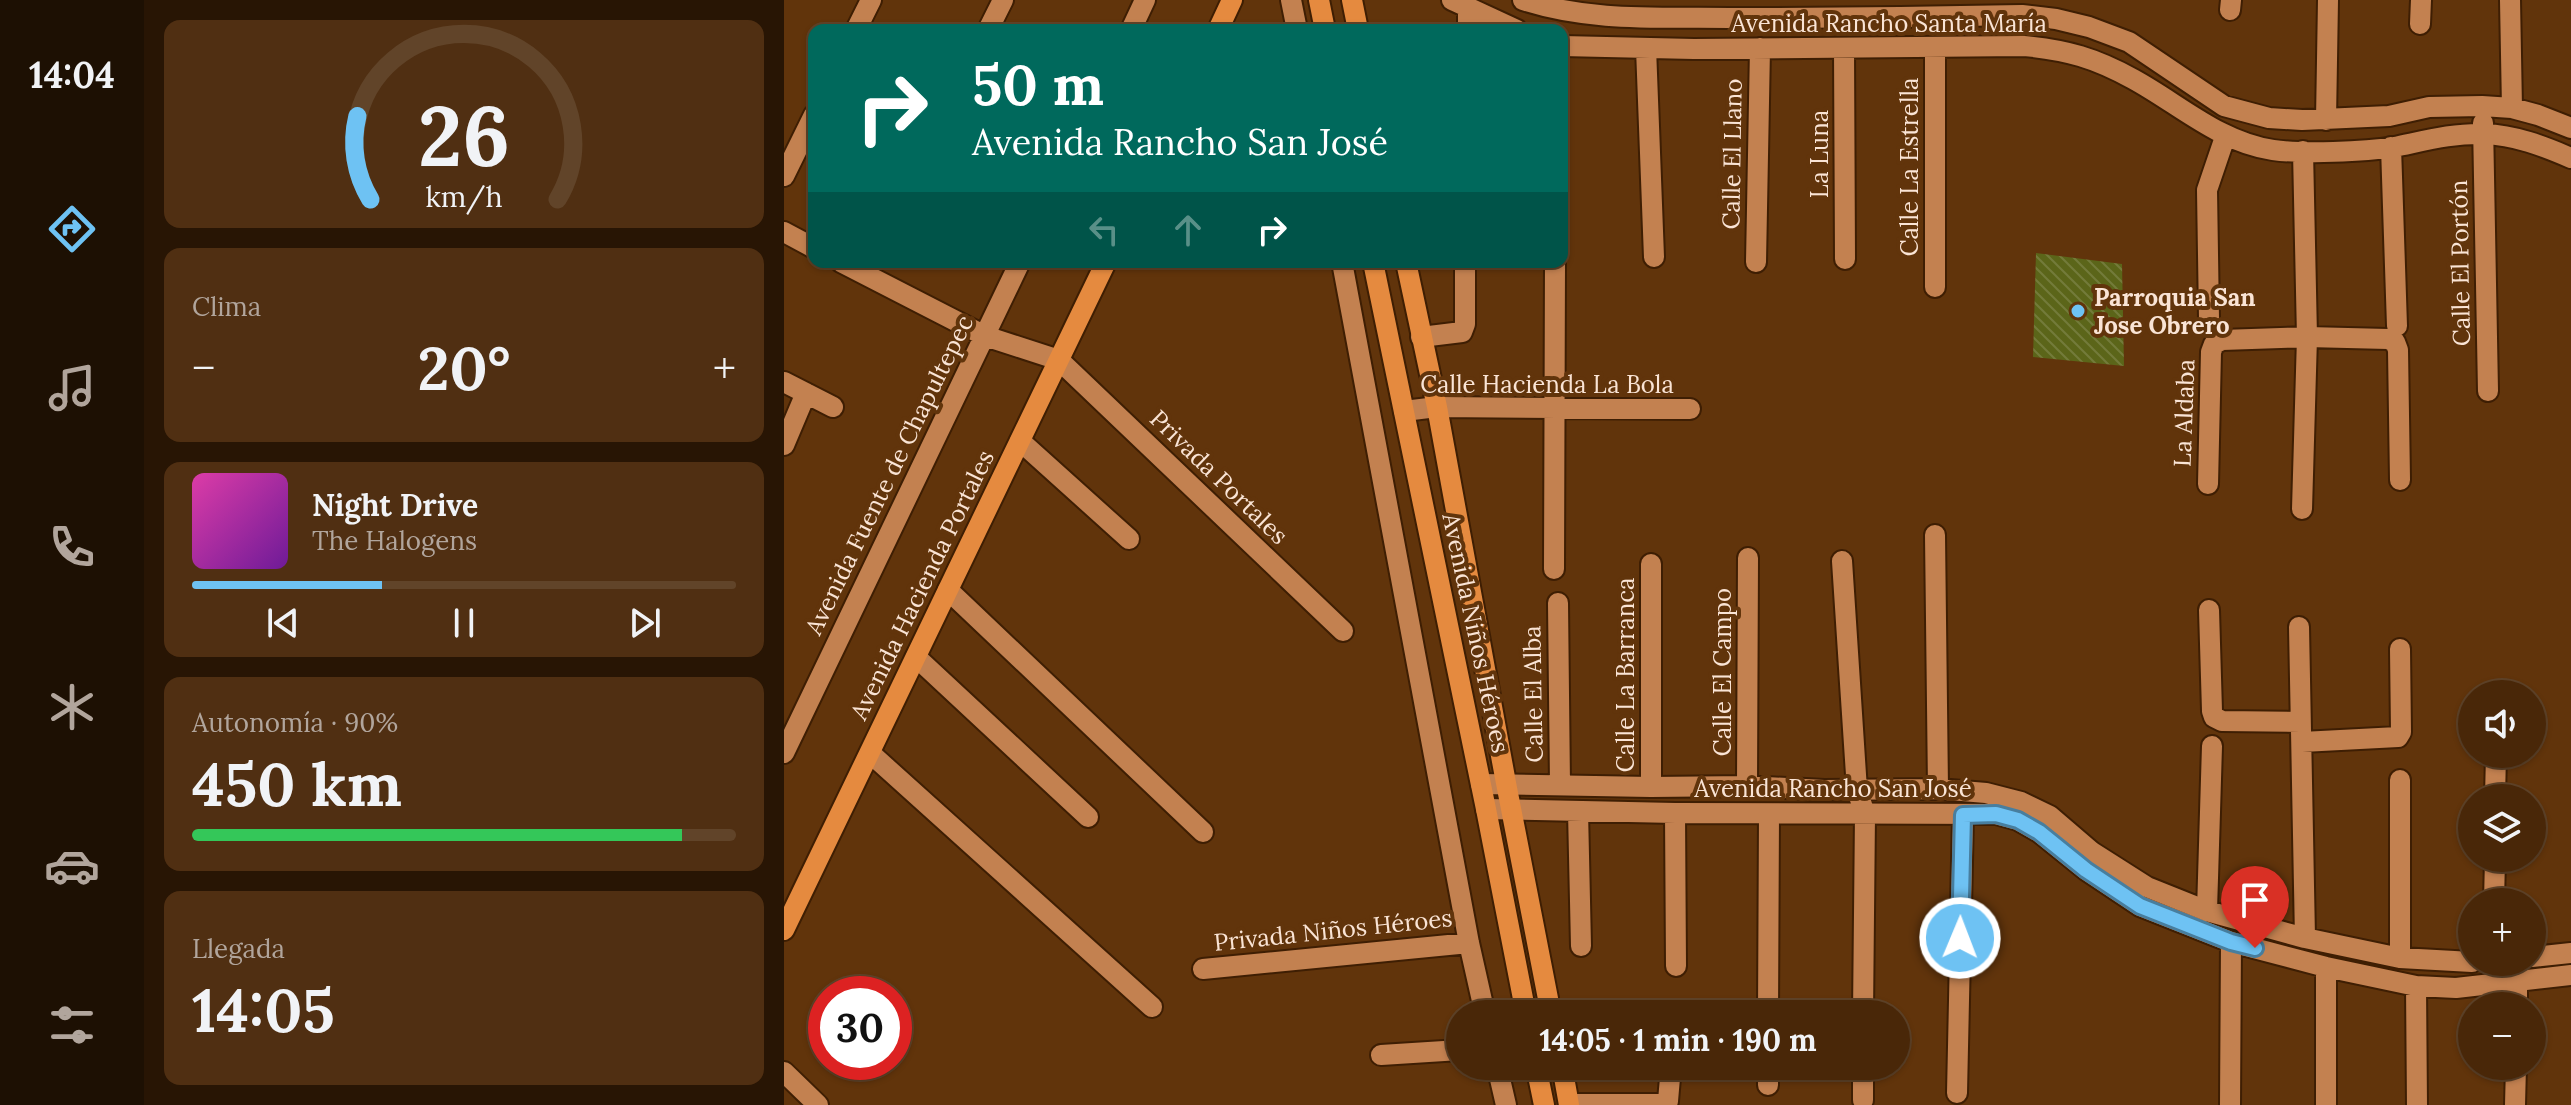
<!DOCTYPE html>
<html lang="es">
<meta charset="utf-8">
<style>
:root{--surface:#492708;--page:#502f12;--text:#f1f3f6;--muted:#b1a59c;--line:#614429;--accent:#6ec2f3}
body{margin:0;font-family:Lora,serif;background:var(--page);color:var(--text);height:100vh;display:flex;flex-direction:column;font-size:30px;white-space:nowrap}
*{box-sizing:border-box;margin:0}
p{font-size:26px;color:var(--muted)}
.icon{flex:none;width:44px;height:44px;fill:none;stroke:currentColor;stroke-width:2;stroke-linecap:round;stroke-linejoin:round}
.map{position:relative;flex:1;overflow:hidden}
.sheet{display:flex;flex-direction:column;gap:20px;padding:20px;background:#281504;width:640px}
.sheet>*{flex:none}
.top-card{position:absolute;left:24px;top:24px;width:760px;height:244px;border-radius:16px;box-shadow:0 2px 6px #0004,0 0 0 2px var(--line);background:#00695c;color:#fff;overflow:hidden}
.tools{position:absolute;left:1674px;top:680px;display:grid;gap:16px}
.tools a{display:grid;place-items:center;width:88px;height:88px;border-radius:50%;background:var(--surface);box-shadow:0 2px 6px #0004,0 0 0 2px var(--line);font-size:40px}
.speed{position:absolute;left:24px;top:976px;display:flex;gap:16px;font-size:40px;font-weight:700;text-align:center}
.speed>*{display:grid;place-content:center;width:104px;height:104px;border-radius:50%;background:var(--surface);box-shadow:0 2px 6px #0004,0 0 0 2px var(--line);line-height:1}
.speed .limit{border:12px solid #d22;background:#fff;color:#111}
.pin{position:absolute;display:grid;place-items:center;width:68px;height:68px;color:#fff;margin:-82px -34px;border-radius:50% 50% 50% 0;rotate:-45deg;box-shadow:0 0 8px #0007}
.pin .icon{rotate:45deg}
.me{position:absolute;width:88px;margin:-44px;rotate:1deg;stroke-linejoin:round;filter:drop-shadow(0 0 6px #0008)}
.turn{display:flex;align-items:center;gap:28px;height:168px;padding:0 32px;font-size:36px}
.turn .icon{width:104px;height:104px;stroke-width:2.5}
.turn b{display:block;font-size:56px;line-height:68px}
.lanes{display:flex;align-items:center;height:76px;padding:0 32px;background:#0003;justify-content:center;gap:40px;direction:ltr}
.lanes .off{opacity:.35}
.big{font-size:60px;font-weight:700;line-height:1.1}
.sheet .tile{flex:1;display:flex;flex-direction:column;justify-content:center;gap:12px;min-width:0;padding:0 28px;border-radius:16px;background:var(--page)}
.sheet .dial{align-items:center;gap:0}
.dial svg{height:208px;overflow:visible;fill:none;stroke:var(--line);stroke-width:7;stroke-linecap:round;text-anchor:middle}
.dial text{fill:var(--text);stroke:none}
.song{display:flex;align-items:center;gap:24px}
.cover{width:96px;height:96px;border-radius:12px;background:linear-gradient(135deg,hsl(320 70% 55%),hsl(280 70% 35%))}
.played{height:8px;border-radius:4px;background:linear-gradient(90deg,var(--accent) 35%,var(--line) 35%)}
.keys{display:flex;justify-content:space-around;direction:ltr}
.heat{display:flex;justify-content:space-between;align-items:center;font-size:44px;direction:ltr}
.charge{height:12px;border-radius:6px;background:linear-gradient(90deg,#34c759 90%,var(--line) 0)}
.trip{position:absolute;left:662px;top:1000px;width:464px;height:80px;border-radius:40px;background:var(--surface);box-shadow:0 2px 6px #0004,0 0 0 2px var(--line);font-weight:700;line-height:80px;text-align:center}
main{display:flex;flex:1;min-height:0}
.tabs{display:flex;flex-direction:column;width:144px;justify-content:space-around;align-items:center;background:#1d1003;color:var(--muted)}
.tabs .icon{width:56px;height:56px}
.tabs .current{color:var(--accent)}
.tabs b{font-size:36px;color:var(--text)}
.map>svg:first-child{display:block}
</style>
<main>
<nav class="tabs">
<b>14:04</b>
<svg class="icon current" aria-label="directions" viewBox="0 0 24 24"><path d="M12 3l9 9-9 9-9-9zM9 14v-3h6M13 9l2 2-2 2"/></svg>
<svg class="icon" aria-label="music" viewBox="0 0 24 24"><path d="M9 18V5l10-2v13"/><circle cx="6" cy="18" r="3"/><circle cx="16" cy="16" r="3"/></svg>
<svg class="icon" aria-label="phone" viewBox="0 0 24 24"><path d="M5 4h4l2 5-3 2q2 4 5 5l2-3 5 2v4C11 20 4 13 5 4z"/></svg>
<svg class="icon" aria-label="climate" viewBox="0 0 24 24"><path d="M12 3v18M4 7l16 10M4 17L20 7"/></svg>
<svg class="icon" aria-label="car" viewBox="0 0 24 24"><path d="M5 17H2v-5l4-1 3-4h7l3 4 3 1v5h-3M9 17h6M6 11h13"/><circle cx="7" cy="17" r="2"/><circle cx="17" cy="17" r="2"/></svg>
<svg class="icon" aria-label="filters" viewBox="0 0 24 24"><path d="M4 7h16M4 17h16"/><circle cx="9" cy="7" r="2"/><circle cx="15" cy="17" r="2"/></svg>
</nav>
<section class="sheet">
<div class="tile dial"><svg viewBox="0 0 100 80">
<path d="M14 69A42 42 0 1 1 86 69"/>
<path d="M14 69A42 42 0 0 1 9 37" stroke="#6ec2f3"/>
<text x="50" y="56" font-size="32" font-weight="700">26</text>
<text x="50" y="72" font-size="11">km/h</text>
</svg></div>
<div class="tile"><p>Clima</p>
<div class="heat"><a>−</a><b class="big">20°</b><a>+</a></div>
</div>
<div class="tile">
<div class="song"><i class="cover"></i><div><b>Night Drive</b><p>The Halogens</p></div></div>
<div class="played"></div>
<div class="keys"><svg class="icon" aria-label="previous" viewBox="0 0 24 24"><path d="M18 5L8 12l10 7zM5 5v14"/></svg><svg class="icon" aria-label="pause" viewBox="0 0 24 24"><path d="M8 5v14M16 5v14"/></svg><svg class="icon" aria-label="next" viewBox="0 0 24 24"><path d="M6 5l10 7-10 7zM19 5v14"/></svg></div>
</div>
<div class="tile"><p>Autonomía · 90%</p><b class="big">450 km</b><div class="charge"></div></div>
<div class="tile"><p>Llegada</p><b class="big">14:05</b></div>
</section>
<div class="map">
<svg width="1787" height="1105" viewBox="0 0 1787 1105">
<defs>
<pattern id="building-back-hatch" width="6" height="6" patternUnits="userSpaceOnUse" patternTransform="scale(2)"><rect width="6" height="6" fill="#5b6519"/><path d="M-1 5l2 2M0 0l6 6M5-1l2 2" fill="none" stroke="#737b3a"/></pattern>
</defs>
<rect width="100%" height="100%" fill="#61340b"/>
<path fill="url(#building-back-hatch)" d="M1252,253L1338,264L1340,366L1249,357Z"/>
<g fill="none" stroke-linecap="round" stroke-linejoin="round">
<defs>
<path id="minor" d="M507,0L513,30
M668,0L733,30
M739,0C806,22 875,17 945,18C1043,18 1141,17 1238,15L1272,19L1305,27L1345,42L1440,106L1485,118L1518,120L1605,116L1645,107L1698,106L1728,108L1754,115L1787,128
M1726,0L1728,108
M1446,10L1447,0
M1636,24L1637,0
M72,30L87,0
M204,30L219,0
M347,30L361,0
M684,30V7
M778,46L910,49L1240,46C1283,50 1311,58 1349,79C1395,104 1435,142 1489,150C1519,154 1580,152 1610,147C1640,141 1669,133 1700,134C1731,135 1759,146 1787,158
M862,48L870,257
M1060,48L1061,259
M1542,120L1544,0
M1699,123L1704,391
M1607,147L1613,326
M0,176L30,115
M0,232L30,248
M57,262L201,336L275,360L559,631
M558,262L685,943L701,1014
M972,262L976,48
M1151,287V48
M1425,318L1423,190L1441,137
M637,337L678,332L681,324V262
M0,382L49,407
M620,411L653,407L906,409
M236,441L345,539
M0,445L22,393
M1424,484L1427,352L1430,344L1438,340L1523,337L1604,339L1611,342L1614,350L1616,480
M1518,509L1523,337L1519,151
M1151,535L1154,789
M1058,561L1073,790L1081,814L1079,1014
M770,569L771,262
M164,590L419,832
M774,603L776,785
M1425,610L1428,711L1430,717L1438,721L1516,722
M1515,627L1521,938
M132,657L304,817
M1713,694V692
M1518,742L1614,737L1617,732L1616,649
M0,753L236,262
M86,753L368,1007
M1616,780V958
M697,784L867,787L963,786L1040,790L1154,789L1202,793L1237,802L1266,816L1308,852L1363,887L1423,911L1521,938L1616,958L1688,962
M963,786L964,558
M867,787V564
M1711,798L1712,754
M702,809L891,813L1212,814L1234,820L1255,832L1302,870L1356,906L1447,942L1542,967L1632,986L1672,988L1787,975
M794,811L797,946
M891,813L892,966
M1710,902L1711,858
M1423,911L1428,746
M1748,957L1787,953
M1705,962H1710
M1733,962V1006
M419,969L685,943
M1632,986L1633,1105
M984,1014L985,814
M597,1055L676,1050
M713,1066L722,1105
M0,1072L34,1105
M984,1085V1066
M1173,1093L1179,815
M1079,1100V1066
M785,1104H878L884,1101L887,1066
M1446,1105L1447,942
M1542,1105V967
M1731,1105L1732,1066"/>
<path id="major" d="M535,0L541,30
M568,0L574,30
M434,30L448,0
M589,262L702,809L742,1014
M622,262L653,407L722,783L767,1014
M0,930L322,262
M752,1066L760,1105
M778,1066L785,1105"/>
</defs>
<use href="#minor" stroke="#3e1e03" stroke-width="24"/>
<use href="#major" stroke="#3e1e03" stroke-width="24"/>
<use href="#minor" stroke="#c38150" stroke-width="20"/>
<use href="#major" stroke="#e58a3f" stroke-width="20"/>
</g>
<g fill="none" stroke-linecap="round" stroke-linejoin="round">
<defs>
<path id="route" d="M1176,938L1179,815L1212,814L1234,820L1255,832L1302,870L1356,906L1447,942L1471,948"/>
</defs>
<use href="#route" stroke="#487e9e" stroke-width="20"/>
<use href="#route" stroke="#6ec2f3" stroke-width="14"/>
</g>
<circle fill="#6ec2f3" stroke="#61340b" stroke-width="3" cx="1294" cy="311" r="8"/>
<g text-anchor="middle" dominant-baseline="central" stroke-width="8" stroke-linejoin="round" paint-order="stroke">
<g font-size="24" fill="#fae4d5" stroke="#61340b">
<text x="1105" y="23">Avenida Rancho Santa María</text>
<text transform="translate(948 154) rotate(-89)">Calle El Llano</text>
<text transform="translate(1035 154) rotate(-90)">La Luna</text>
<text transform="translate(1125 167) rotate(-90)">Calle La Estrella</text>
<text transform="translate(1676 263) rotate(-91)">Calle El Portón</text>
<text x="763" y="384">Calle Hacienda La Bola</text>
<text transform="translate(1400 413) rotate(-88)">La Aldaba</text>
<text transform="translate(105 475) rotate(-64)">Avenida Fuente de Chapultepec</text>
<text transform="translate(435 477) rotate(44)">Privada Portales</text>
<text transform="translate(138 585) rotate(-64)">Avenida Hacienda Portales</text>
<text transform="translate(692 633) rotate(78)">Avenida Niños Héroes</text>
<text transform="translate(938 672) rotate(-90)">Calle El Campo</text>
<text transform="translate(841 675) rotate(-90)">Calle La Barranca</text>
<text transform="translate(749 694) rotate(-91)">Calle El Alba</text>
<text x="1049" y="788">Avenida Rancho San José</text>
<text transform="translate(549 930) rotate(-6)">Privada Niños Héroes</text>
</g>
<g font-size="24" font-weight="bold" fill="#fae4d5" stroke="#61340b" text-anchor="start">
<text x="1310" y="297">Parroquia San<tspan x="1310" dy="28">Jose Obrero</tspan></text>
</g>
</g>
</svg>
<div class="tools">
<a><svg class="icon" aria-label="sound" viewBox="0 0 24 24"><path d="M4 9h4l5-4v14l-5-4H4zM17 9q2 3 0 6"/></svg></a>
<a><svg class="icon" aria-label="layers" viewBox="0 0 24 24"><path d="M12 4l9 5-9 5-9-5zM3 14l9 5 9-5"/></svg></a>
<a>+</a>
<a>−</a>
</div>
<div class="speed"><div class="limit">30</div></div>
<div class="pin" style="left:1471px;top:948px;background:#d93025"><svg class="icon" aria-label="arrive" viewBox="0 0 24 24"><path d="M6 21V4h12l-3 4 3 4H6"/></svg></div>
<svg class="me" style="left:1176px;top:938px" viewBox="-20 -20 40 40"><circle r="17" fill="#6ec2f3" stroke="#fff" stroke-width="3"/><path d="M0-11L8 9 0 5-8 9z" fill="#fff"/></svg>
<div class="trip">14:05 · 1 min · 190 m</div>
<div class="top-card">
<div class="turn"><svg class="icon" aria-label="right" viewBox="0 0 24 24"><path d="M7 20v-9h11M14 6l5 5-5 5"/></svg><div><b>50 m</b>Avenida Rancho San José</div></div>
<div class="lanes"><svg class="icon off" aria-label="left" viewBox="0 0 24 24"><path d="M17 20v-9H6M10 6l-5 5 5 5"/></svg><svg class="icon off" aria-label="ahead" viewBox="0 0 24 24"><path d="M12 20V5M6 11l6-6 6 6"/></svg><svg class="icon" aria-label="right" viewBox="0 0 24 24"><path d="M7 20v-9h11M14 6l5 5-5 5"/></svg></div>
</div>
</div>
</main>
